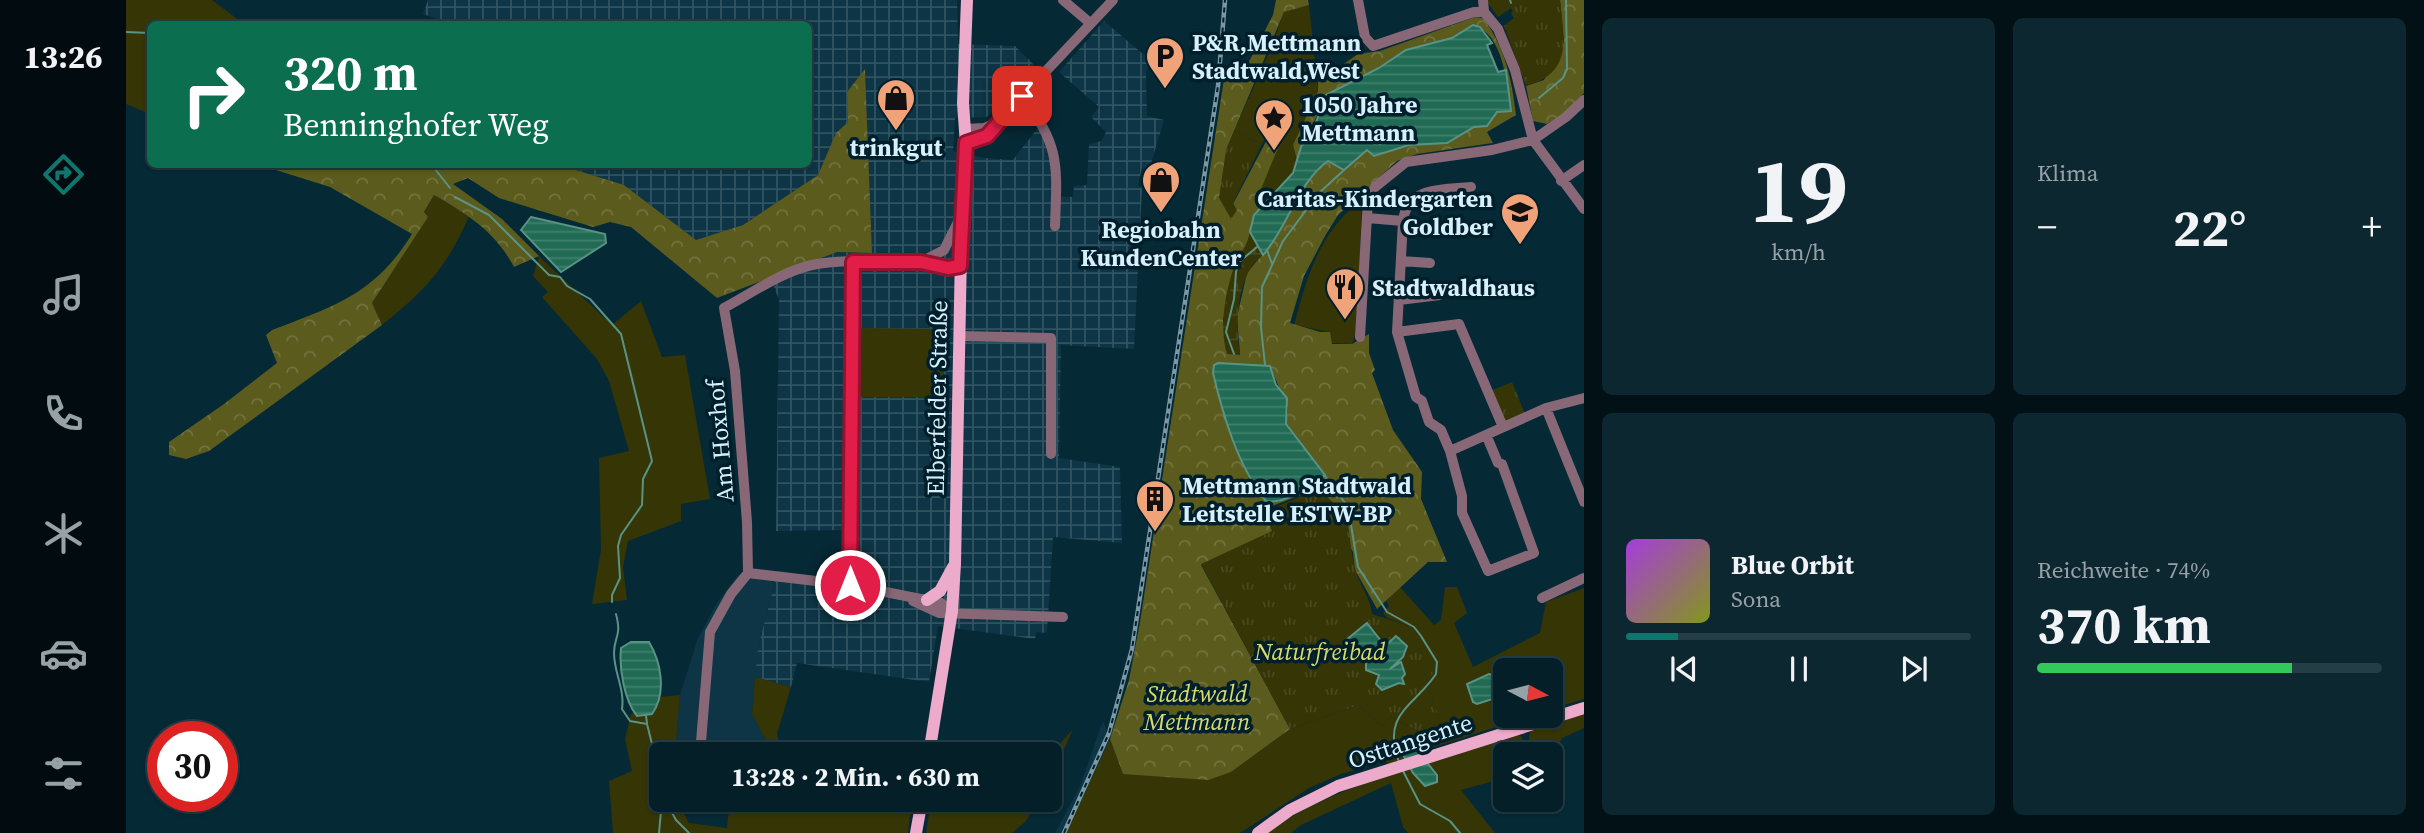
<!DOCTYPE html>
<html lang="de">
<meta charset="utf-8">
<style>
:root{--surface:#041f28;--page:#0d2730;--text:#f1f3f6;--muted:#97a2a8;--line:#253d45;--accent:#0f766e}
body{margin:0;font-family:"Source Serif 4",serif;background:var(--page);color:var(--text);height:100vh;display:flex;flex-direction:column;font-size:26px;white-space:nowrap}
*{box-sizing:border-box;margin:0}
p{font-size:23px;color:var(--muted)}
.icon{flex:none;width:38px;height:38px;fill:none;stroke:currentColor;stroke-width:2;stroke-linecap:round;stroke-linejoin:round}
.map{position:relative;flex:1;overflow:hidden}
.panel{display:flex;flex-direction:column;gap:18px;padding:18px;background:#021116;width:840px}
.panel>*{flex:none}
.guide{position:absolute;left:21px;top:21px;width:665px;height:147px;border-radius:10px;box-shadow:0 2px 5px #0004,0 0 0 2px var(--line);background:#0b6e4f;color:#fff;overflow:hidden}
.needle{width:46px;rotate:97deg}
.fabs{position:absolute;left:1367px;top:658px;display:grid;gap:14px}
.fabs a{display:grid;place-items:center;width:70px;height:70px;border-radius:10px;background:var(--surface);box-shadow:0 2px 5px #0004,0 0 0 2px var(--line);font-size:35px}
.speed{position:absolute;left:21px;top:721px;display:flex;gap:14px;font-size:35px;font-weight:700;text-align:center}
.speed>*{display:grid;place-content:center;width:91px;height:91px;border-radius:50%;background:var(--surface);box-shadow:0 2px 5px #0004,0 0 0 2px var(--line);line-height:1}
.speed .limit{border:10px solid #d22;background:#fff;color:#111}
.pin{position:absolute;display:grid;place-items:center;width:60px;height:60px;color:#fff;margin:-30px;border-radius:14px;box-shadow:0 4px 10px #0006}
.me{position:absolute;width:77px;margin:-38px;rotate:0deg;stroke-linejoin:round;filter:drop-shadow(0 0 5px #0008)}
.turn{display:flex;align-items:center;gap:24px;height:147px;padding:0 21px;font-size:32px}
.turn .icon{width:91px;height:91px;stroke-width:2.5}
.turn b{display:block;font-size:49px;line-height:60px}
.big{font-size:52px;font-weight:700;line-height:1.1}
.panel .tile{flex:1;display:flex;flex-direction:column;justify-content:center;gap:10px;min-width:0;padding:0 24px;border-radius:10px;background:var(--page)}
.panel .dial{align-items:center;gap:0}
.dial b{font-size:91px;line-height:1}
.song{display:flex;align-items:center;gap:21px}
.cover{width:84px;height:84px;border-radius:10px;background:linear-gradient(135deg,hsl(280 70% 55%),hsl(70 70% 35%))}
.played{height:7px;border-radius:4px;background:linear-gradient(90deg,var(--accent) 15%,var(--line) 15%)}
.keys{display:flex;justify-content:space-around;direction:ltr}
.heat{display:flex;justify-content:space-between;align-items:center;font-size:38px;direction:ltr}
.charge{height:10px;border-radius:5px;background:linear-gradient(90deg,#34c759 74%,var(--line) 0)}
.panel .tiles{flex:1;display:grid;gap:18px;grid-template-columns:repeat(2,1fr)}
.trip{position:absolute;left:523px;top:742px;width:413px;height:70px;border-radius:10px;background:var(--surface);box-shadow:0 2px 5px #0004,0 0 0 2px var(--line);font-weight:700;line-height:70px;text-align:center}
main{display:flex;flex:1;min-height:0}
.tab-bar{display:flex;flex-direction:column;width:126px;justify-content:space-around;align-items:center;background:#020c10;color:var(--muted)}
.tab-bar .icon{width:49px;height:49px}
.tab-bar .current{color:var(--accent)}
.tab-bar b{font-size:32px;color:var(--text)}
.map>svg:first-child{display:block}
</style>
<main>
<nav class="tab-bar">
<b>13:26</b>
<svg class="icon current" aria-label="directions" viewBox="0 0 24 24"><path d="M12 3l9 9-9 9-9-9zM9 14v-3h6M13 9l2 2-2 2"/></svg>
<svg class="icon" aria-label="music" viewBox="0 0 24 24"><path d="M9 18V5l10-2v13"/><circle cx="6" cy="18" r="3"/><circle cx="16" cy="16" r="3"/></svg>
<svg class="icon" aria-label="phone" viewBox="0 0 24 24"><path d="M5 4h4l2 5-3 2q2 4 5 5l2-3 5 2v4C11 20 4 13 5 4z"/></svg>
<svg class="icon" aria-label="climate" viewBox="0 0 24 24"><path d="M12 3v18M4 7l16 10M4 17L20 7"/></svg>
<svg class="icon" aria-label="car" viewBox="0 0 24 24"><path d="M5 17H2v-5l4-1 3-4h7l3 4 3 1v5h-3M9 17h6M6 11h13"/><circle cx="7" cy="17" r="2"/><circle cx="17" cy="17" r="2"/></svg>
<svg class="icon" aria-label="filters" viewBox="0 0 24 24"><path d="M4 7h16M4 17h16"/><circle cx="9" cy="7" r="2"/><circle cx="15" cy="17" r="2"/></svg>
</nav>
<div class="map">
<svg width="1458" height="833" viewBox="0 0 1458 833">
<defs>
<pattern id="industrial-grid" width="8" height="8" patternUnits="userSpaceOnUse" patternTransform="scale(1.75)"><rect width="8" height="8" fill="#0d3545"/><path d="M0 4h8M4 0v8" fill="none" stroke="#305361"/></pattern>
<pattern id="forest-crowns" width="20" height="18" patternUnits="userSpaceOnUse" patternTransform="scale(1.75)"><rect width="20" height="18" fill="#5b5b1d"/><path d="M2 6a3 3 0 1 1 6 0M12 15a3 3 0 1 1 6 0" fill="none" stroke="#72733f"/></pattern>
<pattern id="wetland-marsh" width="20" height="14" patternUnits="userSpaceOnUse" patternTransform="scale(1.75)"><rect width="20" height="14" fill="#363506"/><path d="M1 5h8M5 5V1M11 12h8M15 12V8" fill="none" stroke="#49491f"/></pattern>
<pattern id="park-tufts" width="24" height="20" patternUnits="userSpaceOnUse" patternTransform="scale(1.75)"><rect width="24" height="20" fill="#363506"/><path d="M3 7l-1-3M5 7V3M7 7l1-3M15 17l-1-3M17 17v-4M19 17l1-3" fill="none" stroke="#49491f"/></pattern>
<pattern id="water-rules" width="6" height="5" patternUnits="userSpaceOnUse" patternTransform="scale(1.75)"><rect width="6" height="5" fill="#216b54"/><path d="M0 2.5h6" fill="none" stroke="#40806e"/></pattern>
</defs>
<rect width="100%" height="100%" fill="#062936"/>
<path fill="#0d3545" d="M652,571L632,647L626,713L647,754H549L554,695L572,638L589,606L611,576Z
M977,721L984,739L972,770L940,833H929L954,786Z"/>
<path fill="url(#industrial-grid)" d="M302,0H831L832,44L889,46L909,66L861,117L829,118L827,151L858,158L887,160L914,125L926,152L927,196L947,197L948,186L961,185L963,144L975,141L980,132L965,117L973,107L933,72L978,21L1017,54L1025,56L1020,73L1021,116L1038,120L1023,170L1016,168L1012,185L1016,189L1008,349L935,345L933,458L994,467L996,543L927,537L921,633L910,632L909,639L812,626L803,682L671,663L665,687L629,677L632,647L652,571L719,581L720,530L650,531L653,300L645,279L678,262L711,252L746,253L739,70L721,92L723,122L710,134L692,175L617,225L570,240L498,185L434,165L682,164V24H326L297,14Z"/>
<path fill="#363506" d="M0,0H86L118,24H24V114L0,104Z
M1183,5L1192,90L1167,145L1171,160L1167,173L1139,200L1135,189L1160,126L1140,136L1136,144L1108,131L1146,46L1158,11Z
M308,195L343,216C322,266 298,292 256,325L246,303L302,217L298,213Z
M1232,203L1236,205L1231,330L1226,344L1206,343L1203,332L1169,325V322C1180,279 1194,232 1232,203Z
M413,256L486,325L515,301L536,357L559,355L584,499L555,504V521L502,541L497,567L501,600L466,604L475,550L473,458L503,451L483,381L471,359L416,297L422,292L407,276Z
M732,328L818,329V397H730Z
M1274,587L1308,625L1315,620L1319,587H1331L1341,613L1328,623L1347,667L1414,633L1420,602L1458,588V699L1425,709L1424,670H1379V716H1405L1305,748L1314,760L1391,734L1395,736L1398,744L1373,751L1379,764V778L1335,790L1369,833H1282L1277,827L1265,783L1175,825L1165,833H1141C1179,805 1224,788 1268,773L1260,761L1215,774L1183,788L1114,833H940L984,739L997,774L1105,772L1164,729L1232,705L1256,726L1265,717L1294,732L1315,726L1302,683L1310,663L1286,627L1261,618L1257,613L1263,606L1260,601Z
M629,677L665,687L651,734L656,754H647L626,714Z
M554,695L549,754H536V800H551L563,823L601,828L604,800H726L785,805L782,833H487L483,781L506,771L499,739L505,714L533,697Z
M1458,713V728L1436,738L1425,760L1424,754H1418L1416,748L1403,739L1404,731Z
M947,729L924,782V755Z
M805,800H914L899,822L886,833H800Z"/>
<path fill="url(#forest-crowns)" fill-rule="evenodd" d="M1150,0H1182L1183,5L1158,12L1100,150L1107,204L1153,117H1158L1157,136L1135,189L1139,200L1128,215L1121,246L1109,265L1097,320L1101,354H1114L1111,317L1121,273L1151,237L1188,171L1202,161L1218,170L1241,150L1248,156L1283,145L1321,143L1348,127L1361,125L1371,112L1385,111C1380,84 1379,35 1347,25L1326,38L1280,50L1253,68L1200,95L1171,160L1167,145L1192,91V82L1232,54L1254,51L1349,17L1357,18C1379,47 1386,80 1390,115L1361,132L1367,143L1291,154L1271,161L1212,215L1199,236L1178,276L1164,323L1194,332H1204L1206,344H1226L1243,334V353L1249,370L1246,373L1267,430L1296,472L1295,499L1321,562H1302L1251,609L1229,570L1227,552L1191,489L1138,509L1147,531L1075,565L1164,729L1105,772L1082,780L997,774L984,739L1003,680L1014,622L1098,79L1113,81L1147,15ZM1092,363L1144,366L1162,408L1160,424L1199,475L1180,488L1145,502C1116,462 1098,421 1087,373Z
M1434,0H1458V93L1439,113L1421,124L1407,121L1400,86L1418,80L1438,42Z
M739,69L746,253L711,252L591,298L505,227L484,222L467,227L428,215L373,198L342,178L327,184L376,219L413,256L388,267C369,231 342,215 308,195L298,212L302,217L246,303L256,325L83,451L60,459L43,455V442L98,404L151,363L140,335L146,330C209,306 249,294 286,234L204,187L134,165H434L498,185L570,240L617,225L692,175L710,133L722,122L721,92Z"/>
<path fill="url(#wetland-marsh)" d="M1124,232L1137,255C1110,274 1109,325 1114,355L1101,354C1093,328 1099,293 1108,267C1113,254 1121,247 1124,232Z"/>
<path fill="url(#park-tufts)" d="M1360,0H1434C1438,41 1447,72 1400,86L1378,26L1388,18L1385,13L1387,11L1385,8L1372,17Z
M1108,131L1136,144L1107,203L1111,210L1105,219L1093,198L1100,150Z
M1386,382L1399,414L1377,423L1364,391Z
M1192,489C1233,524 1218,522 1229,568C1233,585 1244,596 1246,614L1286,627L1311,664L1302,683L1315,725L1294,732L1265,717L1256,726L1232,705L1164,729L1075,564L1146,531L1137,509L1143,510Z"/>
<path fill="url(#water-rules)" stroke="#589386" stroke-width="2" d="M1347,25L1354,27L1366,43L1361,45L1372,72L1380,70L1385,111L1371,112L1361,126L1348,127L1321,143L1283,145L1248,156L1241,150L1218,170L1202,161C1172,182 1162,227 1137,255L1124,232L1128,215L1167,173L1175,147L1187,130L1200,95L1253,68L1280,50L1326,38Z
M405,217L479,234L480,243L435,272L395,230Z
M1092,363L1144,366L1150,385L1161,398L1160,424L1199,475C1184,486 1159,505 1140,501C1112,467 1097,415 1087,373L1088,365Z
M1241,623L1259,646L1270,636L1281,646L1277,657L1264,669L1275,662L1279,674L1276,678L1278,684L1273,683L1256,690L1250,684L1253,675L1240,670V657L1227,651L1219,641Z
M505,642H523C535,662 541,693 526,714L511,716C498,700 493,668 495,648Z
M1363,674L1366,675L1376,696L1351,704L1347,702L1341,684Z
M1278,749L1291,750L1311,775V782L1299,786L1287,773L1276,753Z"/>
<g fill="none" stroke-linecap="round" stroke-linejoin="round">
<path stroke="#589386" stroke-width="2" d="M1384,0L1385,3
M0,32L24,33
M1413,98L1437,78L1441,69L1440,0
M305,164L324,188
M329,197L363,215L423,275L434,277L441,286L464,299L495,334L526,461L517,479L516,505L495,535L492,546L494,578L486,595V602
M1141,250L1146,264
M1108,354L1100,332L1108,299L1110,272L1113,262L1131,247
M1139,365L1135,327L1136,287L1157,241L1193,193L1217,171
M1199,476L1222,507L1232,567L1261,612L1288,627L1295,636L1311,662L1310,674C1288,707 1255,713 1273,762
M490,614C496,637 488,636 488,653C488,673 499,689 496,709L504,721L521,724L536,784
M520,716L521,723
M1277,771L1294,804L1324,821L1334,833
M539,800L550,820L563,833
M533,833L536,800"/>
<path stroke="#886877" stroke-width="10" d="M937,0L964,23
M1232,0L1239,37L1247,46L1348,12H1358
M1357,0L1358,12L1372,29L1389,70L1407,140L1458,209
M896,96C935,146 931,166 929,226
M839,129L858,128L872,122
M840,143C856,141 864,137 872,122L987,0
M1435,181L1458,165
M1241,218L1277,221L1271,332L1290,397L1296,401L1303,422L1315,430L1324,451L1336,496V513L1362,571L1408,553L1376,464L1372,463L1361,437
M1277,221C1281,186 1318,190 1345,187
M1275,261L1304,263
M795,262L822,268L834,266
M1273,300L1314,295
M1271,332L1333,324L1377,427
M833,336L925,338V454
M1234,337L1242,199L1249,187L1280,162L1366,150L1407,140L1440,117L1458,100
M1420,408L1458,502
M1324,451L1420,408L1458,398
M622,573L621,522L609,371L598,308C626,293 655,272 686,265C721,258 760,263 795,262L818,250L836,214
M622,573L724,585L815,603L826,611
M724,585L727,262
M1416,598L1458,578
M787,601L813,613L937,617
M574,754L584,632L605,594L622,573"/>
<path stroke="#edabcb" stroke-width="12" d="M801,600L814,591L827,567
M803,754L826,611L829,564L835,252L841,159L837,103L841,0
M790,833L796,800
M1132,833L1164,810L1212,786L1458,708"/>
<defs>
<path id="rail" d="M938,833L983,733L1006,649L1092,86L1099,0"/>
</defs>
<use href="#rail" stroke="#7b98a5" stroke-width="4.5"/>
<use href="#rail" stroke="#001f2c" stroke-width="2" stroke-dasharray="5" stroke-linecap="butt"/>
</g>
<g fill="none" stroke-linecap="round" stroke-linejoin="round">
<defs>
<path id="route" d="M724,585L727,262H795L822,268L834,266L840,143L861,136L896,96"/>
</defs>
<use href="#route" stroke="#92132f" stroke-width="18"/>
<use href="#route" stroke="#e11d48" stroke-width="12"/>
</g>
<defs>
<symbol id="parking-pin" viewBox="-11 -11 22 30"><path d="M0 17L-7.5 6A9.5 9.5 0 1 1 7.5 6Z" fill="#f0a279" stroke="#001f2c"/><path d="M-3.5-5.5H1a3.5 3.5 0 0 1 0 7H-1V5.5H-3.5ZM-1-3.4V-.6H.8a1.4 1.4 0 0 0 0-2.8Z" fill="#111"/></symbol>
<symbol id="shop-pin" viewBox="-11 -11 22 30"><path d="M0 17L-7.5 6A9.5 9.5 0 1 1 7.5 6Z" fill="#f0a279" stroke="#001f2c"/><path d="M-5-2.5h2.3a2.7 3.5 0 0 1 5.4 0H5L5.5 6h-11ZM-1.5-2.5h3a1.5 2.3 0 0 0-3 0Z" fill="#111"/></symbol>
<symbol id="sight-pin" viewBox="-11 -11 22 30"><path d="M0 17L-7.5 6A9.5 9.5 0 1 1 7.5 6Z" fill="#f0a279" stroke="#001f2c"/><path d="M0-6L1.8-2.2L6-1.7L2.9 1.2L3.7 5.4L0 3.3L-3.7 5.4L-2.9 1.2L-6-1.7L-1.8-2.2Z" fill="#111"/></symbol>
<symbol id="school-pin" viewBox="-11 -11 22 30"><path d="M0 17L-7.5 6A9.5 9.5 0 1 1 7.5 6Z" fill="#f0a279" stroke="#001f2c"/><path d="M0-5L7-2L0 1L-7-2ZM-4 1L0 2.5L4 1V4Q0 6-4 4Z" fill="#111"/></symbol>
<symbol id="restaurant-pin" viewBox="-11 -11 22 30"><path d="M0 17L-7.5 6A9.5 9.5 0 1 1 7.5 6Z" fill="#f0a279" stroke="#001f2c"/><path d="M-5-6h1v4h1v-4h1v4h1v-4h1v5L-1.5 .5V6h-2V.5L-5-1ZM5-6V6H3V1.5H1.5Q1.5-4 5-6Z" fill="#111"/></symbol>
<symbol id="building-pin" viewBox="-11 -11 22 30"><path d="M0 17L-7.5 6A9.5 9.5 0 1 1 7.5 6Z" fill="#f0a279" stroke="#001f2c"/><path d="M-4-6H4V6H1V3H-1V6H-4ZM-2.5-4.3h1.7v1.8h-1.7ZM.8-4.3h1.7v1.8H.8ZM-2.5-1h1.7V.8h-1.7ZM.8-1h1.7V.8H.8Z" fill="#111"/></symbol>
</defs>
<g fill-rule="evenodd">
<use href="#parking-pin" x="1017" y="34" width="44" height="60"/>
<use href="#shop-pin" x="748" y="76" width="44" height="60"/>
<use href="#sight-pin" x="1126" y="96" width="44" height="60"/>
<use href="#shop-pin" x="1013" y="158" width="44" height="60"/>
<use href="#school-pin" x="1372" y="190" width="44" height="60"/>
<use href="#restaurant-pin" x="1197" y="265" width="44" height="60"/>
<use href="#building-pin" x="1007" y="477" width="44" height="60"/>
</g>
<g text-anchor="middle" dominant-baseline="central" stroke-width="7" stroke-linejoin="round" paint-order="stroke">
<g font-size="24" font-weight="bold" fill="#d8f0fc" stroke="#001f2c" text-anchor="start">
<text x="1066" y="42">P&amp;R,Mettmann<tspan x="1066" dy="28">Stadtwald,West</tspan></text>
<text x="1175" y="104">1050 Jahre<tspan x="1175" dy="28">Mettmann</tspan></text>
<text x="770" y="147" text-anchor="middle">trinkgut</text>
<text x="1367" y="198" text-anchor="end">Caritas-Kindergarten<tspan x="1367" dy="28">Goldber</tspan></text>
<text x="1035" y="229" text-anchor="middle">Regiobahn<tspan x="1035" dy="28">KundenCenter</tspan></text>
<text x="1246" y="287">Stadtwaldhaus</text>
<text x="1056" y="485">Mettmann Stadtwald<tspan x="1056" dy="28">Leitstelle ESTW-BP</tspan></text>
</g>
<g font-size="24" fill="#d8f0fc" stroke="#001f2c">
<text transform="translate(811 398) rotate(-89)">Elberfelder Straße</text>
<text transform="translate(594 441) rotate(-95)">Am Hoxhof</text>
<text transform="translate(1284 741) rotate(-18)">Osttangente</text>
</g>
<g font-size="24" font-style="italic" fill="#dad96c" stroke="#001f2c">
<text x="1194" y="651">Naturfreibad</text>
<text x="1071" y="693">Stadtwald<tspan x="1071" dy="28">Mettmann</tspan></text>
</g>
</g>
</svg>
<div class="fabs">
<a><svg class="needle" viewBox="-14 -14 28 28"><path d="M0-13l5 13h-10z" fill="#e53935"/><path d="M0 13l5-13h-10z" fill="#97a2a8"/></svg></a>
<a><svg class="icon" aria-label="layers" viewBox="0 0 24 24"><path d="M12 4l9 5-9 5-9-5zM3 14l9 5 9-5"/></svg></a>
</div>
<div class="speed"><div class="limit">30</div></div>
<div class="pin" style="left:896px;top:96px;background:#d93025"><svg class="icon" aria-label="arrive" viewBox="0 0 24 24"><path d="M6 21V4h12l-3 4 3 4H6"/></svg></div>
<svg class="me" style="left:724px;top:585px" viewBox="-20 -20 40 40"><circle r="17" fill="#e11d48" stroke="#fff" stroke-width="3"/><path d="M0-11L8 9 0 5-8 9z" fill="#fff"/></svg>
<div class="trip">13:28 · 2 Min. · 630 m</div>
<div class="guide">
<div class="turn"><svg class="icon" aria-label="right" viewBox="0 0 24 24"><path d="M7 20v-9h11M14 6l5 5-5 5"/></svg><div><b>320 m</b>Benninghofer Weg</div></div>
</div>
</div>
<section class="panel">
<div class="tiles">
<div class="tile dial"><b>19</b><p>km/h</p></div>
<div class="tile"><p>Klima</p>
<div class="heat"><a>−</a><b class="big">22°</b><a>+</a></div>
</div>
<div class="tile">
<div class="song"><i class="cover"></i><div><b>Blue Orbit</b><p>Sona</p></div></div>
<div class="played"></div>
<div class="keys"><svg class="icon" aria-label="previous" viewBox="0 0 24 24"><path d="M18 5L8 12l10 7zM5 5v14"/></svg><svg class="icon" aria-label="pause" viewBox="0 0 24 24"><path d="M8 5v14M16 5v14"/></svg><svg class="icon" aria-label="next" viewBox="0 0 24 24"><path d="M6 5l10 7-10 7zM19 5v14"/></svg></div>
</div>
<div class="tile"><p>Reichweite · 74%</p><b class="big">370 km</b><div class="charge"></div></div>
</div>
</section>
</main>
